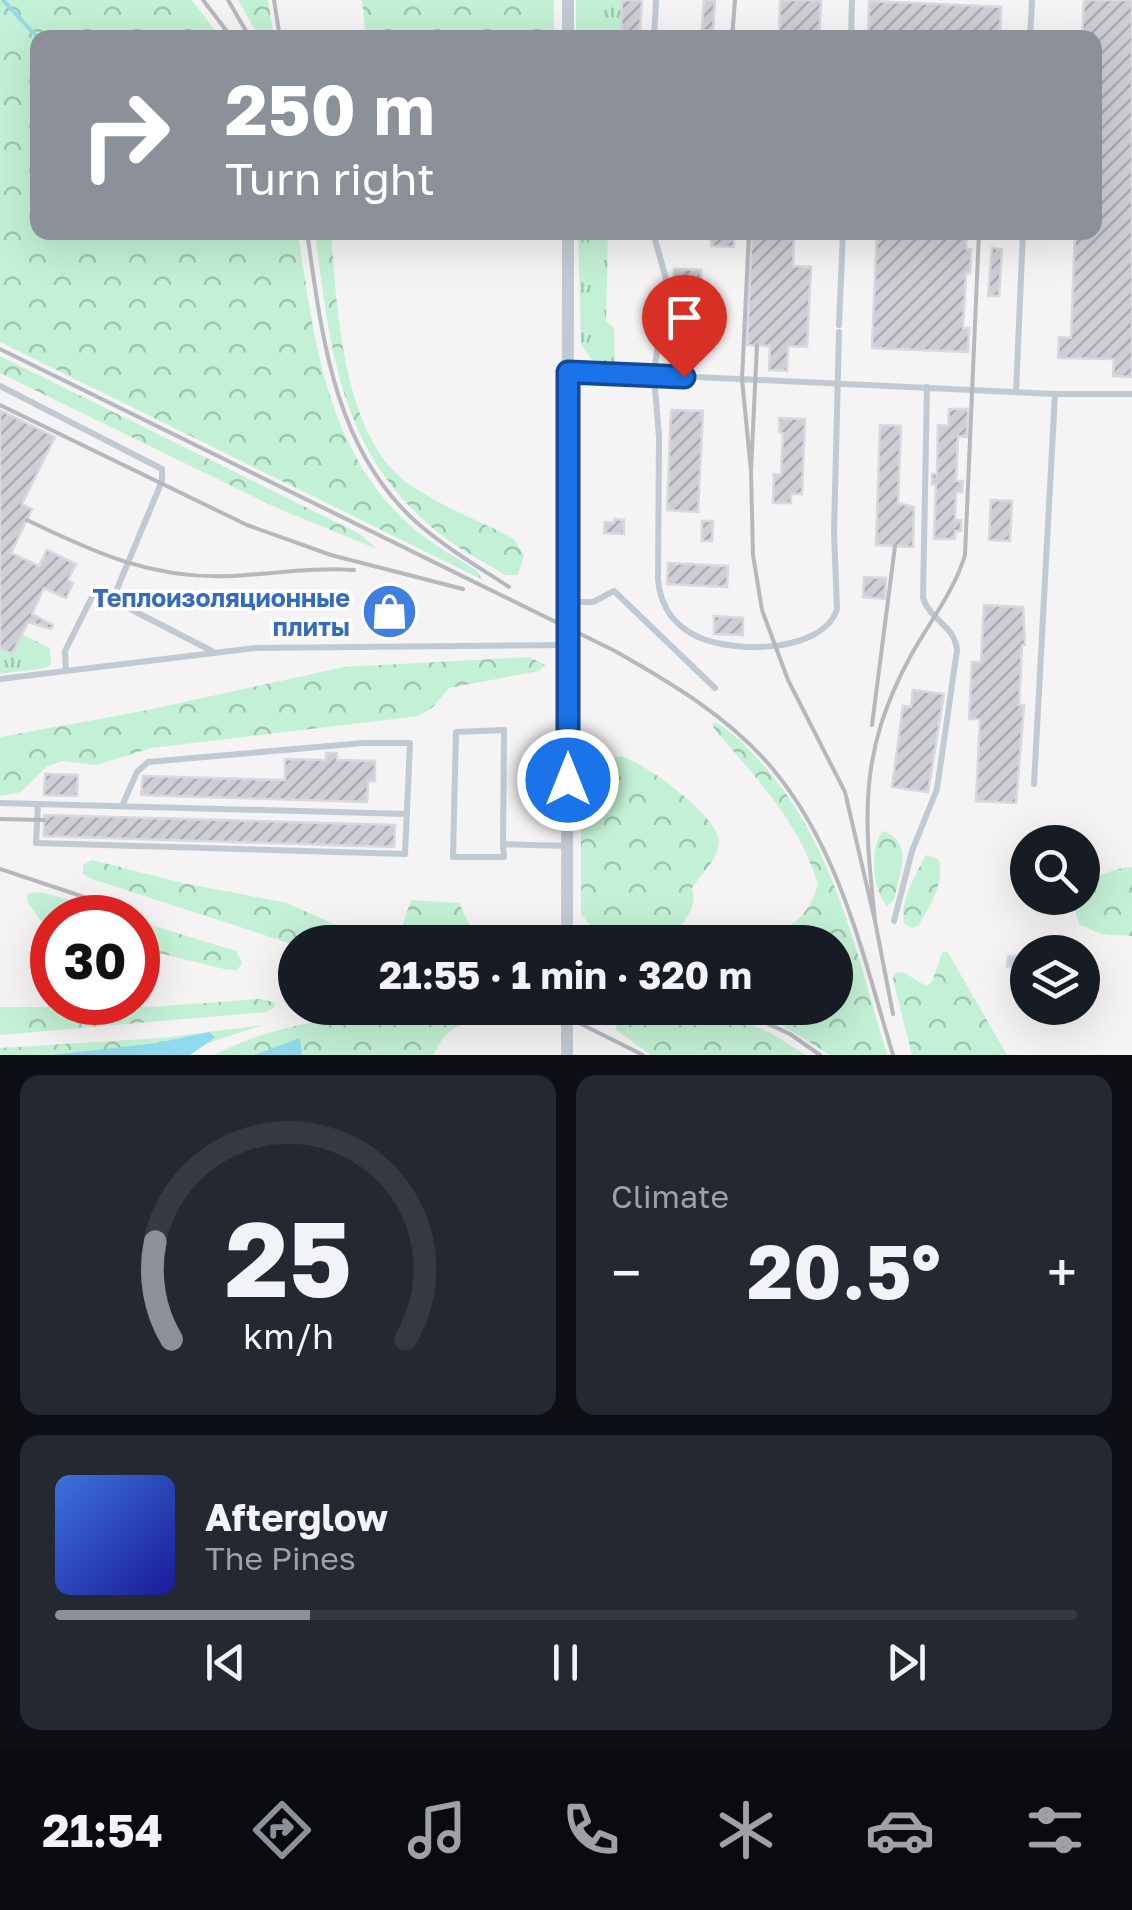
<!DOCTYPE html>
<meta charset="utf-8">
<style>
:root{--surface:#171b24;--page:#242831;--text:#f1f3f6;--muted:#9ea1a6;--line:#363941;--accent:#8c9099}
body{margin:0;font-family:"Golos Text",sans-serif;background:var(--page);color:var(--text);height:100vh;display:flex;flex-direction:column;font-size:38px;white-space:nowrap}
*{box-sizing:border-box;margin:0}
p{font-size:32px;color:var(--muted)}
.icon{flex:none;width:55px;height:55px;fill:none;stroke:currentColor;stroke-width:2;stroke-linecap:round;stroke-linejoin:round}
.map{position:relative;height:1055px;overflow:hidden}
.panel{display:flex;flex-direction:column;gap:20px;padding:20px;background:#0d0f14;flex:1}
.panel>*{flex:none}
.guide{position:absolute;left:30px;top:30px;width:1072px;height:210px;border-radius:20px;box-shadow:0 10px 40px #0002;background:#8c9099;color:#fff;overflow:hidden}
.buttons{position:absolute;left:1010px;top:825px;display:grid;gap:20px}
.buttons a{display:grid;place-items:center;width:90px;height:90px;border-radius:50%;background:var(--surface);box-shadow:0 10px 40px #0002;font-size:50px}
.speed{position:absolute;left:30px;top:895px;display:flex;gap:20px;font-size:50px;font-weight:700;text-align:center}
.speed>*{display:grid;place-content:center;width:130px;height:130px;border-radius:50%;background:var(--surface);box-shadow:0 10px 40px #0002;line-height:1}
.speed .limit{border:15px solid #d22;background:#fff;color:#111}
.pin{position:absolute;display:grid;place-items:center;width:85px;height:85px;color:#fff;margin:-102px -42px;border-radius:50% 50% 50% 0;rotate:-45deg;box-shadow:0 0 10px #0007}
.pin .icon{rotate:45deg}
.me{position:absolute;width:110px;margin:-55px;rotate:0deg;stroke-linejoin:round;filter:drop-shadow(0 0 8px #0008)}
.turn{display:flex;align-items:center;gap:35px;height:210px;padding:0 30px;font-size:45px}
.turn .icon{width:130px;height:130px;stroke-width:2.5}
.turn b{display:block;font-size:70px;line-height:85px}
.big{font-size:75px;font-weight:700;line-height:1.1}
.panel .widget{flex:1;display:flex;flex-direction:column;justify-content:center;gap:15px;min-width:0;padding:0 35px;border-radius:20px;background:var(--page)}
.panel .dial{align-items:center;gap:0}
.dial svg{height:260px;overflow:visible;fill:none;stroke:var(--line);stroke-width:7;stroke-linecap:round;text-anchor:middle}
.dial text{fill:var(--text);stroke:none}
.song{display:flex;align-items:center;gap:30px}
.cover{width:120px;height:120px;border-radius:15px;background:linear-gradient(135deg,hsl(220 70% 55%),hsl(240 70% 35%))}
.played{height:10px;border-radius:5px;background:linear-gradient(90deg,var(--accent) 25%,var(--line) 25%)}
.keys{display:flex;justify-content:space-around;direction:ltr}
.heat{display:flex;justify-content:space-between;align-items:center;font-size:55px;direction:ltr}
.panel .tiles{flex:1;display:grid;gap:20px;grid-template-columns:1fr 1fr}
.widget:last-child{grid-column:span 2}
.trip{position:absolute;left:278px;top:925px;width:575px;height:100px;border-radius:50px;background:var(--surface);box-shadow:0 10px 40px #0002;font-weight:700;line-height:100px;text-align:center}
.tabs{display:flex;height:160px;justify-content:space-around;align-items:center;background:#090b0e;color:var(--muted)}
.tabs .icon{width:70px;height:70px}
.tabs .active{color:var(--accent)}
.tabs b{font-size:45px;color:var(--text)}
.map>svg:first-child{display:block}
</style>
<div class="map">
<svg width="1132" height="1055" viewBox="0 0 1132 1055">
<defs>
<pattern id="grass-tufts" width="24" height="20" patternUnits="userSpaceOnUse" patternTransform="scale(2.5)"><rect width="24" height="20" fill="#c3f1d5"/><path d="M3 7l-1-3M5 7V3M7 7l1-3M15 17l-1-3M17 17v-4M19 17l1-3" fill="none" stroke="#a0c6b0"/></pattern>
<pattern id="forest-crowns" width="20" height="18" patternUnits="userSpaceOnUse" patternTransform="scale(2.5)"><rect width="20" height="18" fill="#c3f1d5"/><path d="M2 6a3 3 0 1 1 6 0M12 15a3 3 0 1 1 6 0" fill="none" stroke="#a0c6b0"/></pattern>
<pattern id="building-hatch" width="6" height="6" patternUnits="userSpaceOnUse" patternTransform="scale(2.5)"><rect width="6" height="6" fill="#cdcfd5"/><path d="M-1 1l2-2M0 6l6-6M5 7l2-2" fill="none" stroke="#a8abb0"/></pattern>
</defs>
<rect width="100%" height="100%" fill="#f5f3f3"/>
<path fill="url(#grass-tufts)" d="M576,0H622L621,37H576Z
M578,233H608L606,321L614,328L615,368L591,359L581,344Z
M22,634L50,648L51,664L45,668L0,674V648L12,654Z"/>
<path fill="url(#forest-crowns)" d="M0,0H192L220,37L38,38V232L298,233C314,338 326,452 412,527C432,544 454,556 476,570L483,580L0,342Z
M238,0H268L274,37H259Z
M362,0H554V37H366Z
M315,233H331C337,308 342,437 410,485C442,507 481,521 514,539L524,555L518,575H505C479,559 451,545 428,524C338,444 330,345 315,233Z
M0,356L360,534L377,549L277,508L0,373Z
M529,657L545,665L539,671L449,688L433,707L419,716L151,748L96,765L62,761L46,767L21,792L0,796V737L143,711L344,667Z
M715,722C730,730 744,744 756,757C833,838 856,951 887,1055H830L754,1008H835V942H732C777,922 798,942 818,885C800,823 757,779 716,731L712,725Z
M621,756C644,762 718,816 719,841C719,858 701,874 692,888L694,900L690,912L682,925L672,931L612,938L598,935L581,914V798L606,760Z
M883,831C915,842 899,875 894,900L887,906C872,889 869,848 883,831Z
M926,855L938,859C947,879 929,907 919,925L912,928L904,924C900,900 915,876 926,855Z
M92,860L183,883L287,903L373,942H295V945L92,879L83,874V865Z
M1132,867V936L1101,934L1079,924L1076,913L1063,898H1082L1083,878C1098,879 1114,867 1132,867Z
M33,892L44,893L127,917L52,918V936L28,903L27,895Z
M411,900L459,903L478,942H390L398,939Z
M138,921L236,951L242,963L237,970L224,969L138,948Z
M947,951L1007,1055H912L893,979L895,973L903,972L926,986L932,982L942,953Z
M260,999L274,1002L275,1007L266,1012L0,1035V1007H150Z
M550,1008L553,1009C510,1031 454,1001 434,1055H215C299,1007 455,1008 550,1008Z
M617,1008H708L769,1032L806,1055H651L616,1030Z
M263,1025L208,1043L190,1055H0V1048L161,1038Z"/>
<path fill="#90daee" d="M209,1032L215,1037L190,1055H52L157,1043Z
M300,1038L302,1055H254Z"/>
<g fill="none" stroke-linecap="round" stroke-linejoin="round">
<path stroke="#90daee" stroke-width="4" d="M3,0L38,38"/>
</g>
<path fill="url(#building-hatch)" stroke="#d7d9de" stroke-width="2.5" d="M622,0H642L640,31H621Z
M704,0H715L713,31L702,30Z
M780,0H821L819,38H779Z
M1084,0H1132V377L1113,376L1114,359L1058,358L1059,337L1071,338L1075,232H1095V38H1082Z
M869,1L1001,7L1000,38H868Z
M711,232H734V247L711,246Z
M752,232H794L793,266L811,267L807,347L788,346L787,371L769,370L770,346L747,345Z
M877,232H967L966,249H971L970,273H966L963,328H969L968,352L872,348Z
M992,248L1002,249L999,296H988Z
M674,269L701,270L699,338L671,337Z
M949,409H968L967,437L958,436L956,481H963L962,492H956L955,520H961V531H955V539H934L936,484H932V474H937L938,425L948,426Z
M0,410L55,437L22,504L32,509L11,553L39,566L47,550L76,564L68,580L73,583L66,598L44,588L32,614L53,625L51,629L28,622L12,654L0,648Z
M671,410L703,411L698,512L667,510Z
M779,418L805,419L802,494H791V503H773L774,474L781,475L783,433L779,432Z
M880,425L901,426L898,503L914,507L913,547L876,545Z
M991,500L1012,501L1010,541L989,540Z
M614,519L624,520V534L604,533L605,522L614,523Z
M702,521H713L712,541H702Z
M668,563L728,566L727,587L667,584Z
M864,577L886,578L885,599L863,597Z
M984,605L1023,607L1025,645H1022L1019,705H1024L1016,803L976,801L980,719H969L972,662H981Z
M714,616L743,618V635L714,634Z
M913,690L944,694L928,792L892,787L903,706L911,707Z
M326,753H337V760L375,761V781H368L367,802L141,795L143,776L285,780V759L326,760Z
M45,774L78,775L77,796L44,795Z
M44,815L395,825L394,847L44,836Z
M1008,956H1028V967H1007Z"/>
<g fill="none" stroke-linecap="round" stroke-linejoin="round">
<path stroke="#c1cad2" stroke-width="6" d="M654,38L656,0
M851,38L852,0
M1030,38L1032,0
M653,232L666,279L654,375L1055,394L1034,784
M839,325L843,232
M569,372L654,375L659,437L658,580C660,601 670,620 689,632C723,655 823,655 837,609L834,533L839,332
M0,386L162,469V481L112,601
M1016,392L1023,232
M1055,394H1132
M569,602H593L614,591L715,688
M66,671L65,651L95,591L212,651
M0,679L255,648L566,645
M0,803L407,814
M38,804L36,843L405,854L410,743H363L148,762L137,772L122,806
M503,844L504,730L456,732L453,857H504L503,844L566,846
M894,921L912,851L937,789L957,650C955,626 930,620 923,598L927,387"/>
<path stroke="#c1cad2" stroke-width="12" d="M568,38V0
M567,942L568,232
M567,1008V1055"/>
<path stroke="#b5b8bd" stroke-width="4" d="M203,0L232,38
M228,0L250,38
M274,0L280,38
M732,38L735,0
M307,232C322,335 333,446 415,521C443,546 477,566 509,587
M749,232L742,379L751,471L757,345
M0,349L613,650C670,682 729,717 772,768C840,849 863,956 893,1055
M0,405L247,525L331,555L463,589
M751,471L753,555L762,610L788,680L845,792L875,921C864,816 858,754 910,657C928,624 954,592 965,555L979,232
M27,520C95,553 154,580 232,576C273,574 313,567 354,570
M872,725L895,546
M0,819L44,820
M0,869L84,897
M875,921L893,1014
M734,1008L790,1034L820,1055
M577,1022L643,1055"/>
</g>
<g fill="none" stroke-linecap="round" stroke-linejoin="round">
<defs>
<path id="route" d="M568,780V372L684,377"/>
</defs>
<use href="#route" stroke="#114b97" stroke-width="25"/>
<use href="#route" stroke="#1a73e8" stroke-width="18"/>
</g>
<defs>
<symbol id="shop-disc" viewBox="-11 -11 22 22"><circle r="9.5" fill="#3f7fe0" stroke="#fff"/><path d="M-5-2.5h2.3a2.7 3.5 0 0 1 5.4 0H5L5.5 6h-11ZM-1.5-2.5h3a1.5 2.3 0 0 0-3 0Z" fill="#fff"/></symbol>
</defs>
<g fill-rule="evenodd">
<use href="#shop-disc" x="358" y="580" width="63" height="63"/>
</g>
<g text-anchor="middle" dominant-baseline="central" stroke-width="8" stroke-linejoin="round" paint-order="stroke">
<g font-size="25" font-weight="bold" fill="#366cbe" stroke="#fff" text-anchor="end">
<text x="350" y="597">Теплоизоляционные<tspan x="350" dy="29">плиты</tspan></text>
</g>
</g>
</svg>
<div class="buttons">
<a><svg class="icon" aria-label="search" viewBox="0 0 24 24"><circle cx="10" cy="10" r="6"/><path d="M15 15l6 6"/></svg></a>
<a><svg class="icon" aria-label="layers" viewBox="0 0 24 24"><path d="M12 4l9 5-9 5-9-5zM3 14l9 5 9-5"/></svg></a>
</div>
<div class="speed"><div class="limit">30</div></div>
<div class="pin" style="left:684px;top:377px;background:#d93025"><svg class="icon" aria-label="arrive" viewBox="0 0 24 24"><path d="M6 21V4h12l-3 4 3 4H6"/></svg></div>
<svg class="me" style="left:568px;top:780px" viewBox="-20 -20 40 40"><circle r="17" fill="#1a73e8" stroke="#fff" stroke-width="3"/><path d="M0-11L8 9 0 5-8 9z" fill="#fff"/></svg>
<div class="trip">21:55 · 1 min · 320 m</div>
<div class="guide">
<div class="turn"><svg class="icon" aria-label="right" viewBox="0 0 24 24"><path d="M7 20v-9h11M14 6l5 5-5 5"/></svg><div><b>250 m</b>Turn right</div></div>
</div>
</div>
<section class="panel">
<div class="tiles">
<div class="widget dial"><svg viewBox="0 0 100 80">
<path d="M14 69A42 42 0 1 1 86 69"/>
<path d="M14 69A42 42 0 0 1 9 39" stroke="#8c9099"/>
<text x="50" y="56" font-size="32" font-weight="700">25</text>
<text x="50" y="72" font-size="11">km/h</text>
</svg></div>
<div class="widget"><p>Climate</p>
<div class="heat"><a>−</a><b class="big">20.5°</b><a>+</a></div>
</div>
<div class="widget">
<div class="song"><i class="cover"></i><div><b>Afterglow</b><p>The Pines</p></div></div>
<div class="played"></div>
<div class="keys"><svg class="icon" aria-label="previous" viewBox="0 0 24 24"><path d="M18 5L8 12l10 7zM5 5v14"/></svg><svg class="icon" aria-label="pause" viewBox="0 0 24 24"><path d="M8 5v14M16 5v14"/></svg><svg class="icon" aria-label="next" viewBox="0 0 24 24"><path d="M6 5l10 7-10 7zM19 5v14"/></svg></div>
</div>
</div>
</section>
<nav class="tabs">
<b>21:54</b>
<svg class="icon active" aria-label="directions" viewBox="0 0 24 24"><path d="M12 3l9 9-9 9-9-9zM9 14v-3h6M13 9l2 2-2 2"/></svg>
<svg class="icon" aria-label="music" viewBox="0 0 24 24"><path d="M9 18V5l10-2v13"/><circle cx="6" cy="18" r="3"/><circle cx="16" cy="16" r="3"/></svg>
<svg class="icon" aria-label="phone" viewBox="0 0 24 24"><path d="M5 4h4l2 5-3 2q2 4 5 5l2-3 5 2v4C11 20 4 13 5 4z"/></svg>
<svg class="icon" aria-label="climate" viewBox="0 0 24 24"><path d="M12 3v18M4 7l16 10M4 17L20 7"/></svg>
<svg class="icon" aria-label="car" viewBox="0 0 24 24"><path d="M5 17H2v-5l4-1 3-4h7l3 4 3 1v5h-3M9 17h6M6 11h13"/><circle cx="7" cy="17" r="2"/><circle cx="17" cy="17" r="2"/></svg>
<svg class="icon" aria-label="filters" viewBox="0 0 24 24"><path d="M4 7h16M4 17h16"/><circle cx="9" cy="7" r="2"/><circle cx="15" cy="17" r="2"/></svg>
</nav>
